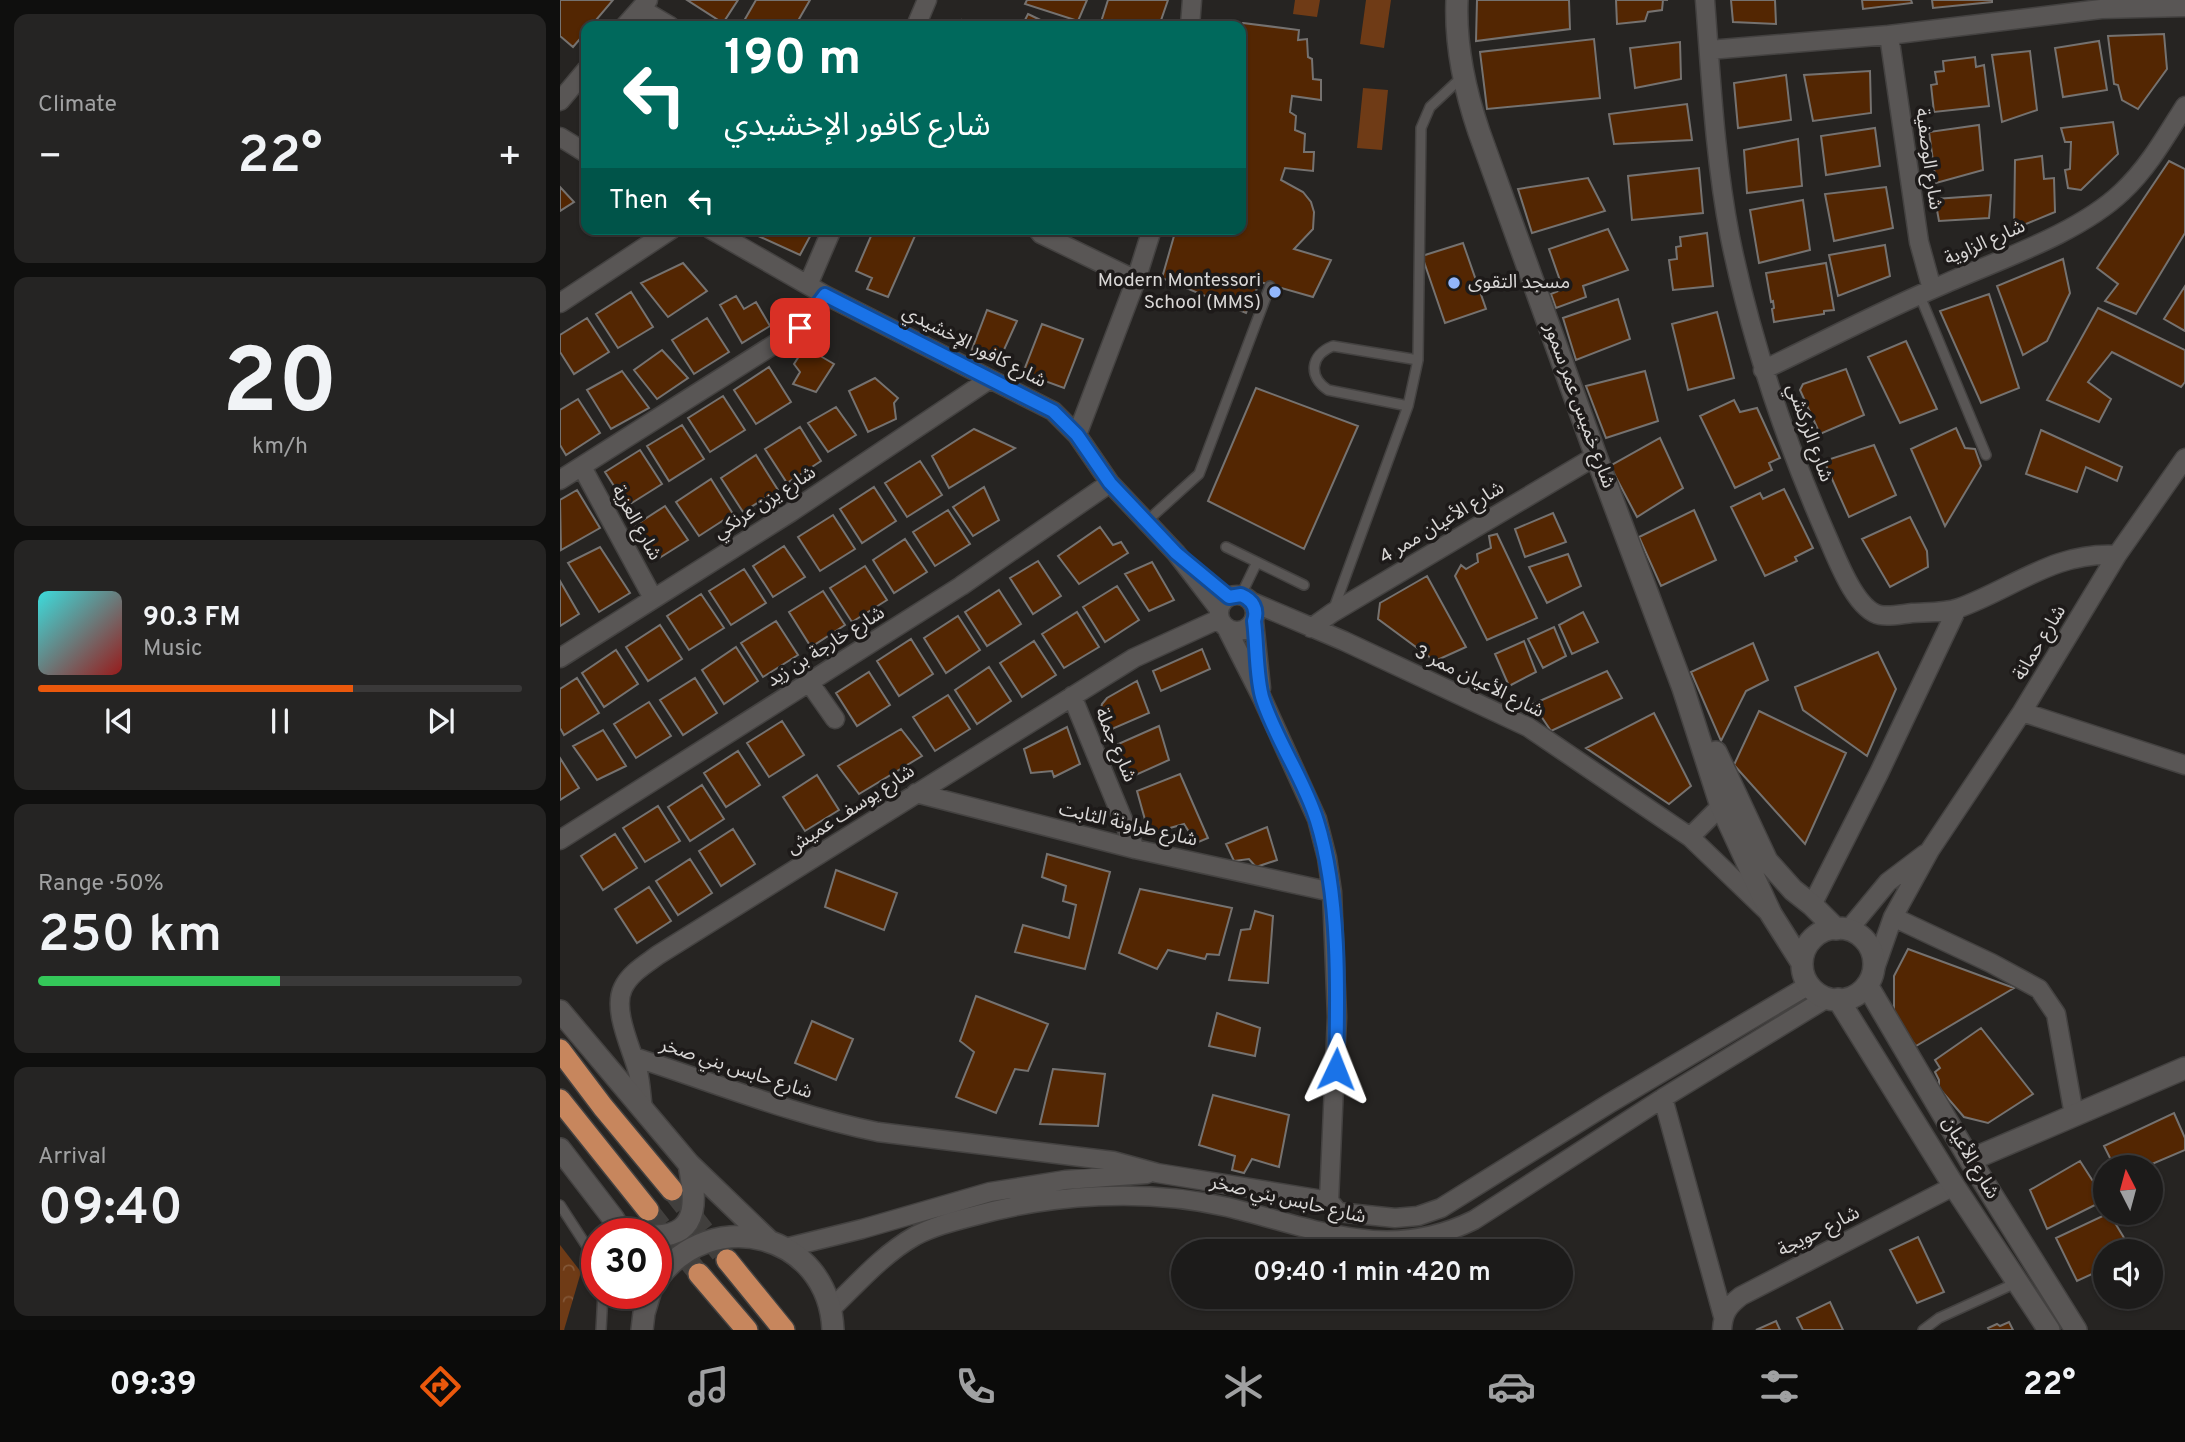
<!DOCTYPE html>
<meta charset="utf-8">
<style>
:root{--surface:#1c1b1a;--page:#252423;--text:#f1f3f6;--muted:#a0a1a2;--line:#3a3939;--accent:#ea580c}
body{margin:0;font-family:Overpass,"Noto Sans Arabic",sans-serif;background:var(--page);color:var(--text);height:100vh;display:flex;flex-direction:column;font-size:26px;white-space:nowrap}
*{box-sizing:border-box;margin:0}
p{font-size:23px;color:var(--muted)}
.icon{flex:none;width:38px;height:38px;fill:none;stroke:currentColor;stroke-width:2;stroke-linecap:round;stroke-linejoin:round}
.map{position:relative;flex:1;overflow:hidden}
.panel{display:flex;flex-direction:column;gap:14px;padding:14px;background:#0f0f0e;width:560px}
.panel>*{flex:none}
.top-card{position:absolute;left:21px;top:21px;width:665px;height:214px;border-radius:14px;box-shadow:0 2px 5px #0004,0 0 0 2px var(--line);background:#00695c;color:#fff;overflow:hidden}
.needle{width:46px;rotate:354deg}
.fabs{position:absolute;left:1533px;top:1155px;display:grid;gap:14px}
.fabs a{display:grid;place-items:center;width:70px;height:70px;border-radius:50%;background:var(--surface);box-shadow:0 2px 5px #0004,0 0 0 2px var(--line);font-size:35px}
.speed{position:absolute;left:21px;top:1218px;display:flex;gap:14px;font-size:35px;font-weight:700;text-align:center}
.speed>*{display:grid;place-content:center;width:91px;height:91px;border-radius:50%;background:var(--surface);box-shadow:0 2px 5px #0004,0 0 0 2px var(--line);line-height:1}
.speed .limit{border:10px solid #d22;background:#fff;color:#111}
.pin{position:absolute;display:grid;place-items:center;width:60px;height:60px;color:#fff;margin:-30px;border-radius:14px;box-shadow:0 4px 10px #0006}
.me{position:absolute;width:77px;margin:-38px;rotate:2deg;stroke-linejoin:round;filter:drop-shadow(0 0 5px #0008)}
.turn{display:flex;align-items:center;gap:24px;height:147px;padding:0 28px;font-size:32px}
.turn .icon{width:91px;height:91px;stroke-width:2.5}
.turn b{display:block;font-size:49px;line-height:60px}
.then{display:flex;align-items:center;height:66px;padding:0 28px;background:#0003;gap:14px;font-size:26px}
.big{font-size:52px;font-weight:600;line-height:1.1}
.panel .widget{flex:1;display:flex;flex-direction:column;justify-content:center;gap:10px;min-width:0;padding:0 24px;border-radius:14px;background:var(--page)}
.panel .dial{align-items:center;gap:0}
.dial b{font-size:91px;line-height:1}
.song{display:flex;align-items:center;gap:21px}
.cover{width:84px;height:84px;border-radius:10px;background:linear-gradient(135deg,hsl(180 70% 55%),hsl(0 70% 35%))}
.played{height:7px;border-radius:4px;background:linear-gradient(90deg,var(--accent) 65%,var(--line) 65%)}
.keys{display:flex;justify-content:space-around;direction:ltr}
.heat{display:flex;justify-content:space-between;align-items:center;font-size:38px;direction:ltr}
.charge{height:10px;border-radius:5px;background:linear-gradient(90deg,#34c759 50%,var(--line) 0)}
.trip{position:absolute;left:611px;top:1239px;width:402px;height:70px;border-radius:35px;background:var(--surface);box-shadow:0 2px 5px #0004,0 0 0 2px var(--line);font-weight:600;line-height:70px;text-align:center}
.dock{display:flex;height:112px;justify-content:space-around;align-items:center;background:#0b0b0a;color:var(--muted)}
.dock .icon{width:49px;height:49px}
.dock .selected{color:var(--accent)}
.dock b{font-size:32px;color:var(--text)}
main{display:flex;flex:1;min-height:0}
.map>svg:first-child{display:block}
</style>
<main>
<section class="panel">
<div class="widget"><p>Climate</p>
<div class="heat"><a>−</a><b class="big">22°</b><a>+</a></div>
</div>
<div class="widget dial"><b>20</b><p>km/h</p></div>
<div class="widget">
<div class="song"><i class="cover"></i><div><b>90.3 FM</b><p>Music</p></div></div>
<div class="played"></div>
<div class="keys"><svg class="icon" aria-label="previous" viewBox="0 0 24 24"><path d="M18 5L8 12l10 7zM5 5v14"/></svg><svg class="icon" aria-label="pause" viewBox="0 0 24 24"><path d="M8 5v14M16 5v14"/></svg><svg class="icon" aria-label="next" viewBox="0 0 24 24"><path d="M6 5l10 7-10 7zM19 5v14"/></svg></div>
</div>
<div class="widget"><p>Range · 50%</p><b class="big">250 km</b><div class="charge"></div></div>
<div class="widget"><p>Arrival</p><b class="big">09:40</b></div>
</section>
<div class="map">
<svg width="1625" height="1330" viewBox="0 0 1625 1330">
<defs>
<pattern id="park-crowns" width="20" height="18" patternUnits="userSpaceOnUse" patternTransform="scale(1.75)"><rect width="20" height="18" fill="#6f3b16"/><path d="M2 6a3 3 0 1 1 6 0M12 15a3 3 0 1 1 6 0" fill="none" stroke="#835737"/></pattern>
</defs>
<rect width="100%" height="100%" fill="#262422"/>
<path fill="url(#park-crowns)" d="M0,1245L21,1272L4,1330H0Z"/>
<path fill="#6f3b16" d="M735,0H760L757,17L733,14Z
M806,0H831L824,48L800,44Z
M803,88L828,90L822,150L797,148Z"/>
<path fill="#532602" stroke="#757270" stroke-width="2" d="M0,0H53L31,26H26V32L13,47L0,36Z
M127,0H178L163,23Z
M196,0H250L235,26H181Z
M467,0H527L518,21L465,4Z
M548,0H608L599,26H549L541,22Z
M917,0H1009L1010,29L916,41Z
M1056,0H1108H1103L1102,10L1088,12L1085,21L1057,24Z
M1171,0H1215L1216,24L1173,22Z
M1302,0H1351L1352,3L1303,9Z
M1372,0H1432V2L1373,8Z
M468,14L493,26H462Z
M402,20L417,26H400Z
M683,23L739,30L738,40L747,39L748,57L752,59L753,79L761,80V100L732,96L730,112L736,116L735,130L745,134L744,152H754L753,171L725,168L721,180L743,192L751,202L754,212L753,229L734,249L771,260L753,297L700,282L686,313L602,278L616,229H681V32Z
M1604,34L1607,69L1578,109L1562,100L1558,85L1554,84L1548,36Z
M1034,39L1040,98L927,109L920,52Z
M1539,41L1547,90L1503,97L1495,48Z
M1120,42L1121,79L1075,88L1070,48Z
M1470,51L1477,110L1442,122L1432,55Z
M1415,57L1416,67L1424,65L1429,106L1374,112L1371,85L1377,84L1375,72L1384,71L1383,61Z
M1310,71L1311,113L1253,121L1244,75Z
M1226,75L1231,120L1178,128L1174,83Z
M1127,104L1132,140L1054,144L1049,114Z
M1553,122L1558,154L1521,190L1508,188L1505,170L1510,169L1511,142H1505L1501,128Z
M1419,125L1423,170L1376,183L1369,132Z
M1315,128L1320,166L1266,175L1261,136Z
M1238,139L1242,186L1187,193L1184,150Z
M1482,156L1484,179L1494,178L1495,212L1454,229L1455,160Z
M1609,161L1625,169V233L1576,314L1545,301L1558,284L1537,268Z
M1139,168L1143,213L1072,220L1068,176Z
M1028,178L1045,211L972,233L958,189Z
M0,187L14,202L0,211Z
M1326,187L1333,228L1274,241L1265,194Z
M1431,195L1429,218L1379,221L1375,199Z
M1243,200L1250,250L1199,263L1190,210Z
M183,229H254L240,255Z
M314,229H358L328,297L307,289L312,278L296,271Z
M1048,229L1068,270L1023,286L1026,297L996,308L991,294L1003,289L989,249Z
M1147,233L1153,286L1113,290L1109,260L1117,259L1116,247L1121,246L1120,237Z
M903,243L926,309L885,323L862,256Z
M1325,245L1330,276L1278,296L1269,255Z
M1503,259L1510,293L1487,341L1463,355L1437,286Z
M123,263L147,291L108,317L81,283Z
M1266,263L1274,310L1264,311V314L1214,322L1212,309L1214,308L1213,301L1211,302L1206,273Z
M1625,286V331L1604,319Z
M71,292L93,327L58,348L36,314Z
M1429,294L1459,388L1421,403L1380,311Z
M176,296L184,309L196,302L210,326L182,343L160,305Z
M1058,299L1070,339L1016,360L1003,318Z
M1538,308L1625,350V382L1621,387L1552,352L1528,382L1551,399L1539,422L1487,400Z
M427,310L457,321L438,363L411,352Z
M1157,312L1174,378L1128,390L1112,324Z
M27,318L49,352L14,374L0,352V335Z
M147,318L169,352L134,374L112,340Z
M482,324L523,339L504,388L463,373Z
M1346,341L1377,409L1340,423L1308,357Z
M245,347L274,364L256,392L233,384L240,372L234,364Z
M102,350L128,378L97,399L74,370Z
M209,367L231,402L196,424L174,390Z
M1286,369L1304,415L1260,434L1240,390L1243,384Z
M62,371L89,408L51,429L27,390Z
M1085,371L1098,421L1046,438L1026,386Z
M315,378L338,398L334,403L336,419L308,432L289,391Z
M696,388L798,426L744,549L648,501Z
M163,396L185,430L150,452L128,418Z
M18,399L40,433L6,455L0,445V410Z
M1174,400L1180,412L1197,408L1220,458L1209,463L1212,470L1175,488L1140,416Z
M276,407L296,435L268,452L248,423Z
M122,425L144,459L109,481L87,446Z
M240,427L261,461L227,483L205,449Z
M1396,428L1405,448L1415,449L1421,466L1385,526L1351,449Z
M414,429L455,448L389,488L372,456Z
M1481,430L1562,467L1557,481L1526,467L1517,492L1466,474Z
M1100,438L1123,488L1077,517L1050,466Z
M1314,445L1336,495L1289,517L1264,461Z
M80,450L102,484L67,506L45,472Z
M196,455L218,490L183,512L161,478Z
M360,461L382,495L347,517L325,483Z
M151,479L173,514L139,536L116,502Z
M314,487L336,521L302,543L280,509Z
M424,487L439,520L413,536L393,507Z
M1224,489L1253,548L1235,557L1237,561L1205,576L1171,507L1200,493L1203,499Z
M17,490L40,528L1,550L0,500Z
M105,506L128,540L93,562L71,528Z
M388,510L410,544L375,566L353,532Z
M1134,510L1156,560L1101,586L1079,537Z
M993,513L1006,542L965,557L955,529Z
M273,515L295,549L260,571L238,537Z
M1350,517L1367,551L1368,567L1330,587L1302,539Z
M540,527L553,545L561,542L568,553L519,584L498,556Z
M937,534L977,618L927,640L895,576L901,565L906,569L918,562L917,554L931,548L929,536Z
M345,539L367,572L334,593L313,560Z
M224,546L245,577L213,597L193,566Z
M40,547L70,593L39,612L8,563Z
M1008,554L1021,586L987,603L969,567Z
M478,561L501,596L473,614L450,578Z
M592,562L614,600L589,611L565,574Z
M305,566L327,600L292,622L270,588Z
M184,569L206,603L171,625L149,591Z
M867,576L906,647L875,661L818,619L820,603Z
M0,581L19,614L0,626Z
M557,586L579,620L545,642L523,607Z
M439,590L461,624L427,646L405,612Z
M263,591L285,625L251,647L229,612Z
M141,594L164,628L129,650L107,616Z
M517,612L539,647L504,668L482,634Z
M1023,612L1038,642L1012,654L999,625Z
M398,616L420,650L386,673L364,638Z
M216,621L238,655L203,677L181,643Z
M100,625L122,659L88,681L66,647Z
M994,627L1006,656L983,668L968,639Z
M351,639L373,674L339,696L317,661Z
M474,641L496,675L462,697L440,663Z
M964,641L976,672L949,686L935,654Z
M1193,643L1208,680L1186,691L1161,741L1131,672Z
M176,647L198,681L164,704L142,670Z
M642,649L650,669L601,691L593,671Z
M56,650L78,684L44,707L22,673Z
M1318,652L1336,689L1307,756L1243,710L1235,687Z
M429,667L451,701L417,724L395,690Z
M1047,671L1062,698L991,731L973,704Z
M309,672L330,705L297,726L276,693Z
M17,678L39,713L4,735L0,728V689Z
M135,678L157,713L123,735L100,700Z
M577,681L589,713L552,729L541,708L542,704L547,698Z
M388,695L410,729L375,751L353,717Z
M89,702L111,736L76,758L54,724Z
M1199,711L1286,753L1245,844L1174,765Z
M1094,713L1131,786L1109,804L1026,748Z
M222,721L244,755L209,777L187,743Z
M599,726L609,760L569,778L556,745Z
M507,727L520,764L494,777L492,771L471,773L464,749Z
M341,729L362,756L299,794L278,766Z
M43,730L66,766L37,780L13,746Z
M178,751L200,785L166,807L144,773Z
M0,758L19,788L0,800Z
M620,774L648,838L636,843L624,824L589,834L577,791Z
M257,775L279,810L245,831L223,797Z
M142,785L164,819L130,841L108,807Z
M98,806L120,841L85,862L63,828Z
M707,827L717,860L696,867L689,859L674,861L666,844Z
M173,829L195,864L161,886L139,851Z
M55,834L77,868L43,890L21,856Z
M487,854L550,872L525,969L455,952L463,925L509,938L516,905L503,901L506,886L482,877Z
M130,859L152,893L118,915L96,881Z
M276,870L337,893L324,930L265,907Z
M89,887L111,921L77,943L55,909Z
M580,889L672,908L659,955L647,954L645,959L608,950L597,969L559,953Z
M695,911L713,916L708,983L669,980L681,930L690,929Z
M1348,949L1454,988L1356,1046L1334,1018V976Z
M416,996L488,1024L468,1071L455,1069L436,1113L396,1097L414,1052L400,1041Z
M657,1013L700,1028L695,1056L649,1046Z
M252,1021L293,1039L276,1080L235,1063Z
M1421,1028L1473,1094L1428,1123L1404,1117L1379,1088V1080L1375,1072L1380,1068L1375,1060Z
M493,1069L545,1074L538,1126L480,1124Z
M653,1095L729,1115L719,1167L692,1159L684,1173L672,1170L675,1156L639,1145Z
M1614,1113L1625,1138V1150L1585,1167H1563L1558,1159L1552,1162L1544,1146Z
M1520,1161L1545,1200L1487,1229L1470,1190Z
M1549,1213L1572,1251H1545V1268L1517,1281L1496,1238Z
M1358,1237L1384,1292L1357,1303L1330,1250Z
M1270,1302L1283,1330H1243L1237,1318Z
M1216,1321L1220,1330H1196Z
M1449,1322L1453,1330H1429L1428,1328L1437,1324L1440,1326Z"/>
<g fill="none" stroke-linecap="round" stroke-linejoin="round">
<path stroke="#413f3d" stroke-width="21" stroke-dasharray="21 10" stroke-linecap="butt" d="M112,1190L161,1253
M88,1210L139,1274"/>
<defs>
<path id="lane" d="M1360,296L1426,455
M848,406L768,390C748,377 750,355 773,346L858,360
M587,521L639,474L710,286
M666,547L744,585
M681,595L697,562
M774,608L848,406L858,360L861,128L870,107L901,78
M0,1205L37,1262
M41,1330L43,1293
M1363,1330L1379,1318L1458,1282"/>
<path id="street" d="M1145,0C1151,79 1155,160 1170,237C1191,340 1224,438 1266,534C1276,556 1295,610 1320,615C1330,617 1342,614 1352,613C1367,612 1385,613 1399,608C1454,588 1495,551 1557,555
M81,9L110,26
M65,26L88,0
M356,26L367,0
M630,26L632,0
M1329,35L1359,242L1372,289
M1149,50L1329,35L1541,9L1625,7
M0,101L26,70
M0,137L26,153
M150,229L265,295L493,411L517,435L550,483L616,553L659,609
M477,229L481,234L576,280
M248,285L272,229
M0,303L112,229
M1203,370C1262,342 1321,311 1382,285C1438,260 1518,234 1562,192C1588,168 1606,136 1625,106
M517,435L576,280L592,229
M22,467L93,598
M0,480L240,328L265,295
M659 613a18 18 0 1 1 36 0a18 18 0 1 1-36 0Z
M692,602L784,641L968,727L1130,837L1207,911
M694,621L701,688
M751,628L772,613L1036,456
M667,629L702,698L757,819L767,858L772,892L777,1017L769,1201
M0,658L231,512L430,379
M249,682L275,719
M512,696L575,849
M1462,712L1625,765
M356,793L575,849L772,892
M1130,837L1161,806
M0,840L401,586L550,483
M1252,905L1319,773L1397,609
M1333,917L1431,963L1479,989L1496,1014L1514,1115
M1289,929L1328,882L1365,854
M1314,971L1333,917L1370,850L1462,712L1557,555L1625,458
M74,1057C155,1083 234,1115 318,1132L553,1161L597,1173L769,1201L778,1212L835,1218L858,1216L881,1208L1050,1103L1249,985
M1103,1098L1163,1316
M83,1109C81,1096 81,1084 78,1072C72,1049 52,1010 63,988C70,973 86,964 98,955L574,658L659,619
M225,1248L302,1229L430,1192L505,1180L587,1174
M271,1309C297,1284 323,1254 355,1236C372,1227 391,1222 410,1217C492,1194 585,1188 667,1207C755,1228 827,1263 914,1220L1103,1098L1267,998
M1162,1330C1163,1313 1168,1306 1181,1296L1394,1186"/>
<path id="secondary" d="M897,0C895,46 904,88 919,132L1036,456L1123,688L1161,806L1211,914L1242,963
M1156,752L1207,861L1233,890L1252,905L1276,929
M1242 964a36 36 0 1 1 72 0a36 36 0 1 1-72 0Z
M1307,985L1410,1160L1516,1330
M1278,999L1394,1186L1489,1330
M0,1011L129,1164L209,1241
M0,1149L53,1218L62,1234
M1410,1160L1625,1068
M96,1236C142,1235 135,1195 129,1164
M96,1281C151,1203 269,1233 273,1330
M82,1330L84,1313L90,1293"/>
<path id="highway" d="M0,1050L43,1107L112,1190
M0,1100L88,1210
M167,1260L224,1330
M139,1274L187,1330"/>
</defs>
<use href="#lane" stroke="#444241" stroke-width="12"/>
<use href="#street" stroke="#444241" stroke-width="21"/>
<use href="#secondary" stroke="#444241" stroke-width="24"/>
<use href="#highway" stroke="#444241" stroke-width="24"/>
<use href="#lane" stroke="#595655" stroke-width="9"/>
<use href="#street" stroke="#595655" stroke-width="18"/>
<use href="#secondary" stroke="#595655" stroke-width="21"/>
<use href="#highway" stroke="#c7865d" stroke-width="21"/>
</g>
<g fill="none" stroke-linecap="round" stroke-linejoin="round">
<defs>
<path id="route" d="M240,328L265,295L493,411L517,435L550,483L616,553L669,597L681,595C693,600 698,609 694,621C697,643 696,680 703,700C717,742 744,779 757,821C780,895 778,992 776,1069"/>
</defs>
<use href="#route" stroke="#114b97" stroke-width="18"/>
<use href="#route" stroke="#1a73e8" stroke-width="12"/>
</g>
<g fill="#92b7fd" stroke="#1d1a19" stroke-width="2.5">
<circle cx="894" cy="283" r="7"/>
<circle cx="715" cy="292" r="7"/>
</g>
<g text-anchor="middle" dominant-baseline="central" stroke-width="7" stroke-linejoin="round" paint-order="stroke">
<g font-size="19" fill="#d9d7d6" stroke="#1d1a19">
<text transform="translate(1368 159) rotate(82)">شارع الوصفية</text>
<text transform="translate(1425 243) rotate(-24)">شارع الزاوية</text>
<text transform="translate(414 347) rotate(27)">شارع كافور الإخشيدي</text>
<text transform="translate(1019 406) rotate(70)">شارع خميس عمر سمور</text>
<text transform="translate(1249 433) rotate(70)">شارع الزركشي</text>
<text transform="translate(205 503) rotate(-33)">شارع يزن عرنكي</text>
<text transform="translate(76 523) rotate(61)">شارع العزية</text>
<text transform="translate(882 523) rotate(-31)">شارع الأعيان ممر 4</text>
<text transform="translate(1480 643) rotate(-59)">شارع حمانة</text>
<text transform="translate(266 647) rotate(-32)">شارع خارجة بن زيد</text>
<text transform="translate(919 682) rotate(26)">شارع الأعيان ممر 3</text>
<text transform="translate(555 745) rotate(67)">شارع جملة</text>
<text transform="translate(291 810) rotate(-33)">شارع يوسف عميش</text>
<text transform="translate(568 825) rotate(13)">شارع طراونة الثابت</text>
<text transform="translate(176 1069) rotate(18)">شارع حابس بني صخر</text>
<text transform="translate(1410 1158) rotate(59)">شارع الأعيان</text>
<text transform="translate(728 1200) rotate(13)">شارع حابس بني صخر</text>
<text transform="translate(1259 1232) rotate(-27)">شارع حويجة</text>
</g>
<g font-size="19" fill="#d9d7d6" stroke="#1d1a19" text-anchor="end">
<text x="701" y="281">Modern Montessori<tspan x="701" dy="22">School (MMS)</tspan></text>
<text x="908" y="283" text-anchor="start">مسجد التقوى</text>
</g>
</g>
</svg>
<div class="fabs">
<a><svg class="needle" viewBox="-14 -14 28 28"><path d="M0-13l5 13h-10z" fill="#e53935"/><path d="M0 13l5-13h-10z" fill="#a0a1a2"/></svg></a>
<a><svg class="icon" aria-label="sound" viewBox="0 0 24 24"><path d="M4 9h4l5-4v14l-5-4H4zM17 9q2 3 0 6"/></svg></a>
</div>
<div class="speed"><div class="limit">30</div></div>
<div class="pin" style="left:240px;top:328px;background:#d93025"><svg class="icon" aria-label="arrive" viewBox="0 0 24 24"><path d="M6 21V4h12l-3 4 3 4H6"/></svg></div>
<svg class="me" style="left:776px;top:1069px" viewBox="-20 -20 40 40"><path d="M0-17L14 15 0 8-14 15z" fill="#1a73e8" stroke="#fff" stroke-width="4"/></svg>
<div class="trip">09:40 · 1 min · 420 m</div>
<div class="top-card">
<div class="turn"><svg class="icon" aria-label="left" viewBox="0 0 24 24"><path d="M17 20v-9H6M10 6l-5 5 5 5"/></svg><div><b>190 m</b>شارع كافور الإخشيدي</div></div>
<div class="then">Then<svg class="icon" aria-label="left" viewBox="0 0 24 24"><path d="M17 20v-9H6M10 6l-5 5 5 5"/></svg></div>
</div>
</div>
</main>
<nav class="dock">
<b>09:39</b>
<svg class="icon selected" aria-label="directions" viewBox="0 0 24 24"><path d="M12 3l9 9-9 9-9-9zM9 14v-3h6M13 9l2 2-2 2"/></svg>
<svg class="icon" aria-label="music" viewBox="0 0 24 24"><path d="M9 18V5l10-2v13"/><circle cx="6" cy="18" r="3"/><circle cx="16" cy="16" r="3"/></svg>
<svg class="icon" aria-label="phone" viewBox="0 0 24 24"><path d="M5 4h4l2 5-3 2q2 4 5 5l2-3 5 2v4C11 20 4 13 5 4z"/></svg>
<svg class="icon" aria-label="climate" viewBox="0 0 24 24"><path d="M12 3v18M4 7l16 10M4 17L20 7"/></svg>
<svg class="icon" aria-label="car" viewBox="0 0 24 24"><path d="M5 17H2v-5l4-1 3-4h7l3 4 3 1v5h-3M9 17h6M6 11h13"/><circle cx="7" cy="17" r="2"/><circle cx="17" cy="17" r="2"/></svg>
<svg class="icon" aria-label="filters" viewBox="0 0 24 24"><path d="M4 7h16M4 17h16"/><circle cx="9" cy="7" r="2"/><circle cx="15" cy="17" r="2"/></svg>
<b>22°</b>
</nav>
